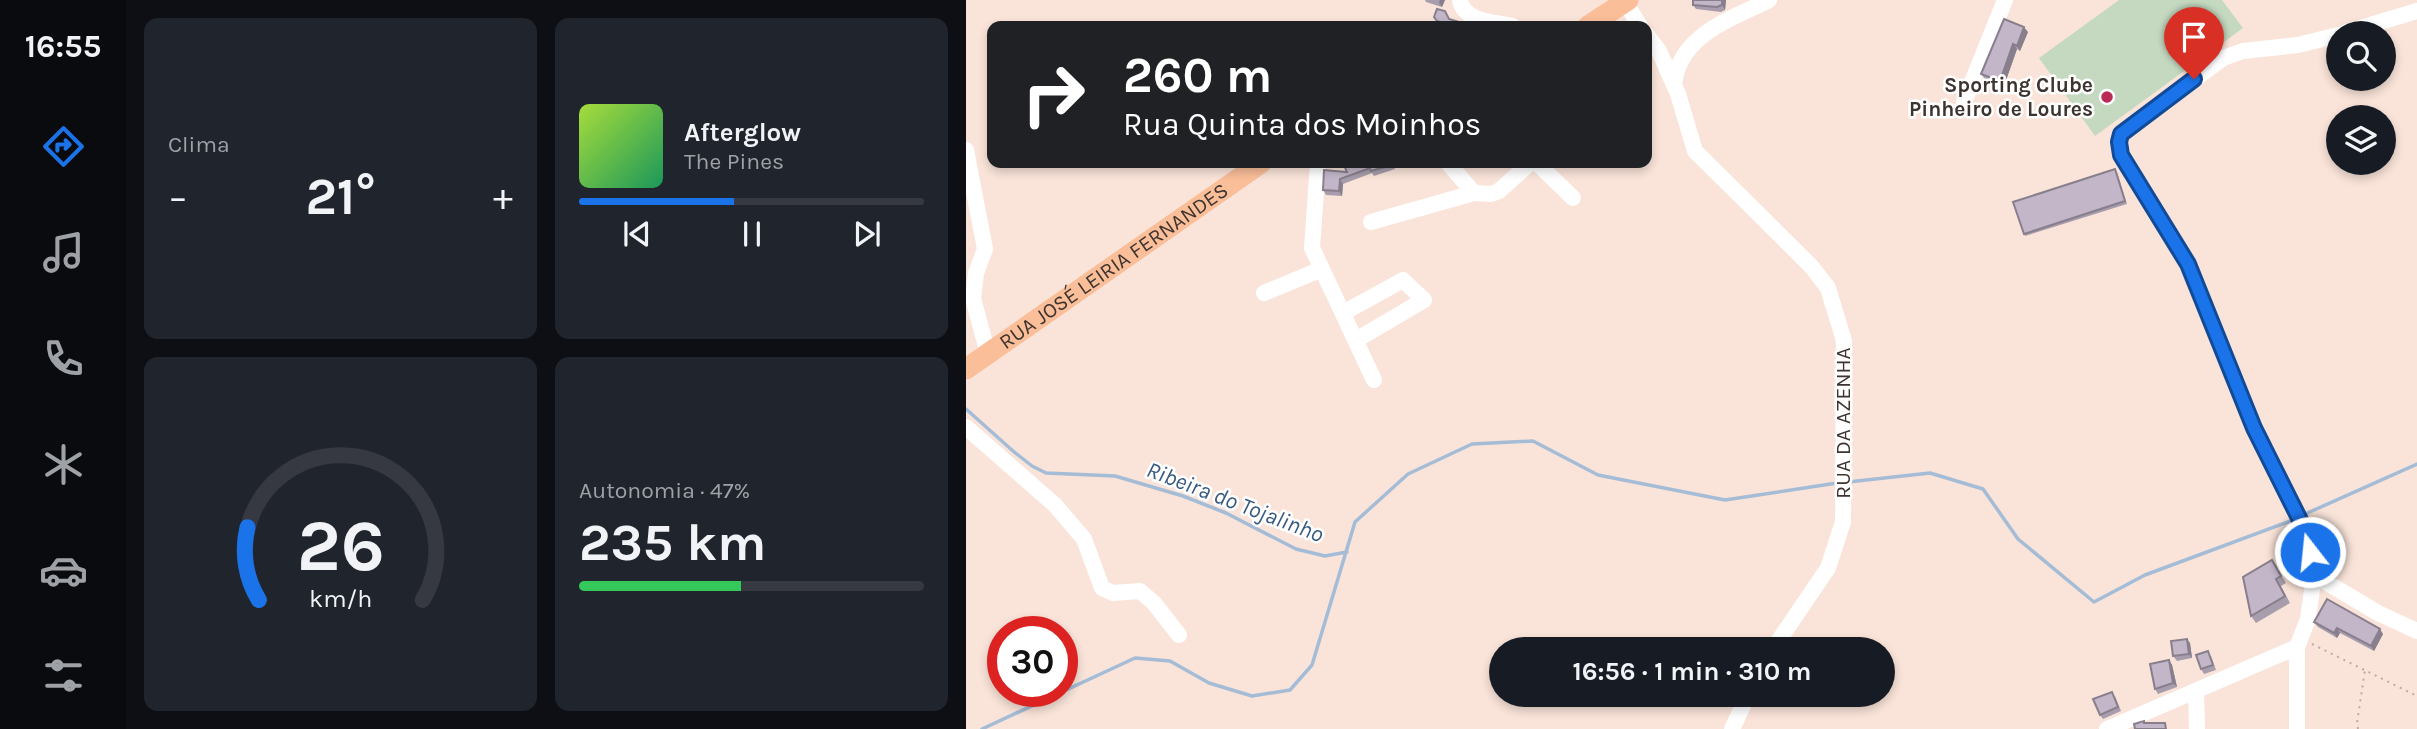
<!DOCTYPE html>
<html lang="pt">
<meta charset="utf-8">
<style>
:root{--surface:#171b24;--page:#20242c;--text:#f1f3f6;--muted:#9ea1a6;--line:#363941;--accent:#1a73e8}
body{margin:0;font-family:Karla,sans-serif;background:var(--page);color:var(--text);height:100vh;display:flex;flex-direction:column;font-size:26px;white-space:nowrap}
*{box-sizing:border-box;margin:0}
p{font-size:23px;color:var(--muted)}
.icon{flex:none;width:38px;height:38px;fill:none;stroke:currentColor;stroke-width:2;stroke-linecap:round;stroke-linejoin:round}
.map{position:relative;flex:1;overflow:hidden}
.sheet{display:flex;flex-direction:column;gap:18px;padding:18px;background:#0d0f14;width:840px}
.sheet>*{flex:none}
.top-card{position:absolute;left:21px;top:21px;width:665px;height:147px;border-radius:14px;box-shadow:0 4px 10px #0003;background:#202124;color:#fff;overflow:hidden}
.tools{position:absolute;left:1360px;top:21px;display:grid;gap:14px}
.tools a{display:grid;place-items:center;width:70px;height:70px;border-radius:50%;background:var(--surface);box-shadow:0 4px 10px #0003;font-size:35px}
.speed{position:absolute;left:21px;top:616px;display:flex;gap:14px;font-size:35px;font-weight:700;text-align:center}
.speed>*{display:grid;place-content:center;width:91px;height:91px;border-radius:50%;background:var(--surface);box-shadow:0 4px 10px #0003;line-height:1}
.speed .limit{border:10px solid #d22;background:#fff;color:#111}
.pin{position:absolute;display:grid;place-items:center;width:60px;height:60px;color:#fff;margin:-72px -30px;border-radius:50% 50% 50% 0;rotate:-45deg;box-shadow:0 0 7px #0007}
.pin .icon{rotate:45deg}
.me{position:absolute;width:77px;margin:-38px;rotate:344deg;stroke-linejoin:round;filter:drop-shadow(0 0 5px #0008)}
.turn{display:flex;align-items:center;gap:24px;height:147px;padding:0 21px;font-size:32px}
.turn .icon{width:91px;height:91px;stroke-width:2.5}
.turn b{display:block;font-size:49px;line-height:60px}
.big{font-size:52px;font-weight:700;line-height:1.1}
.sheet .card{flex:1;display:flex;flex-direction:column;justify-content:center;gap:10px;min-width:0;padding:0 24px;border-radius:14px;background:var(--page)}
.sheet .dial{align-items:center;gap:0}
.dial svg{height:182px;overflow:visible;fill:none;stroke:var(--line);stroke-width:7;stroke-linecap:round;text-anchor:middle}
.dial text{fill:var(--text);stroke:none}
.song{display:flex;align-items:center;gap:21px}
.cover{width:84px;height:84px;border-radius:10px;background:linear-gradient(135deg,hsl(80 70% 55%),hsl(150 70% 35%))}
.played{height:7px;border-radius:4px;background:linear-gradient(90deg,var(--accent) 45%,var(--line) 45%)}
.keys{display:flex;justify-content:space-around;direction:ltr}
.heat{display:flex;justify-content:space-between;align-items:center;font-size:38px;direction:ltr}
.charge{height:10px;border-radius:5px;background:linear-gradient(90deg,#34c759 47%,var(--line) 0)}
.sheet .tiles{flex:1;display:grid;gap:18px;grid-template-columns:repeat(2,1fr)}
.trip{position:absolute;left:523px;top:637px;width:406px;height:70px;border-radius:35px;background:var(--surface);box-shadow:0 4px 10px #0003;font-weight:700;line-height:70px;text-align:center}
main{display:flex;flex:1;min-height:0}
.tabs{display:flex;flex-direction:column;width:126px;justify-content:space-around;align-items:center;background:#090b0e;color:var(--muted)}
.tabs .icon{width:49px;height:49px}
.tabs .active{color:var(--accent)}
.tabs b{font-size:32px;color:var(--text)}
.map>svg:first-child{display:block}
</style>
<main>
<nav class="tabs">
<b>16:55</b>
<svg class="icon active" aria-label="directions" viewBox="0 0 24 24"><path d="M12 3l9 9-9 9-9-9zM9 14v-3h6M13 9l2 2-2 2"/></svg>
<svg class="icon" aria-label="music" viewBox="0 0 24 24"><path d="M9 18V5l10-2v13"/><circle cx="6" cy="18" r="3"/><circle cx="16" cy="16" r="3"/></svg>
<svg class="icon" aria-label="phone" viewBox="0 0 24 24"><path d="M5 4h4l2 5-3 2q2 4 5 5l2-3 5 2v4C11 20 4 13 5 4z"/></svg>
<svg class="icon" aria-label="climate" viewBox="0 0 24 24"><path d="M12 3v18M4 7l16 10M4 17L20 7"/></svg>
<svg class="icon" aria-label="car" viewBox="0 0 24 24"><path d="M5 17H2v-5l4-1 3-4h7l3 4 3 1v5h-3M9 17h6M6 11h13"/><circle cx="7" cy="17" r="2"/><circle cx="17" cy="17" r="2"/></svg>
<svg class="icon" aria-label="filters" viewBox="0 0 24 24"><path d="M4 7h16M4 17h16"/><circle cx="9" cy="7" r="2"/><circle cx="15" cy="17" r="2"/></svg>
</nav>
<section class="sheet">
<div class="tiles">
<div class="card"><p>Clima</p>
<div class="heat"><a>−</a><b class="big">21°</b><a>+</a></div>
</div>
<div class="card">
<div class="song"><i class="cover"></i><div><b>Afterglow</b><p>The Pines</p></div></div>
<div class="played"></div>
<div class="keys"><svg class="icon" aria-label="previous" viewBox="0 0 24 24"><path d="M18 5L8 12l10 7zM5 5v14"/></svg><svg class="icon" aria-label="pause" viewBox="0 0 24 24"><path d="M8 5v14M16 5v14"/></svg><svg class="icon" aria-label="next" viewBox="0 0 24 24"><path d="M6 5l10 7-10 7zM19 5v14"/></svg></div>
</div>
<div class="card dial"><svg viewBox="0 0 100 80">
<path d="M14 69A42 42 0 1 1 86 69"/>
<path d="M14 69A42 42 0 0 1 9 37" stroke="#1a73e8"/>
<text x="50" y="56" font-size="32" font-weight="700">26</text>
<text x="50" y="72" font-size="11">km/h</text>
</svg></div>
<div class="card"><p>Autonomia · 47%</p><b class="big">235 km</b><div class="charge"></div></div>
</div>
</section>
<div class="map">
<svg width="1451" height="729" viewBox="0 0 1451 729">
<rect width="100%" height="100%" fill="#fae4d9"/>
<path fill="#c5d9c0" d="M1153,0H1256L1277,28L1129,136L1073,58Z"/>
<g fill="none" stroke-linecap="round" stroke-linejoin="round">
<path stroke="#a5bcd7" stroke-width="3.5" d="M0,409L47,451L66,466L80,473L149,476L217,496L260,513L330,549L359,556L381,552
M882,482L964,473L1017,489L1052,539L1128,602L1179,575L1327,520
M1337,515L1451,464
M16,729L169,658L204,661L243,683L286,696L324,690L346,665L389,522L442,474L506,444L567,441L632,475L759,500L871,483"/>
<path stroke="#bdaba2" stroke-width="2" stroke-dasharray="2 5" stroke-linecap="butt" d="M1346,644L1451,696
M1392,729L1391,723L1399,670"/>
<path stroke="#fff" stroke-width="16" d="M494,0C498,22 528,22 547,26
M659,2L674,26
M1378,33L1451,11
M681,35L693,51L712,94L729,151L845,266L862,288L878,341L877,522L862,568L807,649
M708,84C714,35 763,20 803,0
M998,102L1039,0
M0,150L19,249L10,273L7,298L22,354
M352,163L346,248L408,380
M571,163L607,198
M508,193L525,194L533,191L564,163
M405,222L508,193L482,163
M298,293L356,269
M377,313L437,280L458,300L390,340
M0,427L89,505L118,539L136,588L147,593L174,591L188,603L213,635
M1348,575L1412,613L1451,631
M1230,691L1231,729
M766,729L782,695
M1141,729L1331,647
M1331,729V647L1342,619L1348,575L1339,530L1288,428L1222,264L1155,155L1153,142L1155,134L1257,58L1277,51L1332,45L1372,35"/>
<g stroke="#fabe99" stroke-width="21">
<path d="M622,26L662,0"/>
<path id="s1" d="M0,369L295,163"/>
</g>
</g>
<path fill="#a79dac" d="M459,0H479L476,7L460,2Z
M760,0L759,10L755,12L730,9L727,5Z
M468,17L484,19L506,26H477L474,25Z
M1062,32L1054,51L1051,49L1038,86L1019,79L1015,74Z
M377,163H427L429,169L408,176L406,173L377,184L376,196L360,195L357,190L381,172Z
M1151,172L1161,204L1059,236L1058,234Z
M1306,560L1320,583L1315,586L1324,603L1290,623L1285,616Z
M1348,622L1417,634L1408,651L1374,633L1371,638L1352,627Z
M1224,643L1226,658L1211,661L1207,656Z
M1245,656L1250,670L1238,674L1235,669Z
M1203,660L1206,665L1211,687L1192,694L1189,689Z
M1149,696L1155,711L1137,719L1134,715Z"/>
<path fill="#887f8c" d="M474,0H479L476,7L473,3Z
M756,0H760L759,10L756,5Z
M1058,27L1062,32L1054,51L1051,46Z
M1047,44L1051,49L1038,86L1034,81Z
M374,179L377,184L376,196L373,191Z
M1371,628L1374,633L1371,638L1368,633Z
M1414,629L1417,634L1408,651L1405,646Z
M1221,639L1224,643L1226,658L1223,654Z
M1203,660L1206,665L1211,687L1207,683Z"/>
<path fill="#c2b6c8" stroke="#887f8c" stroke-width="2" d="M727,0H756V5L751,7L727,5Z
M471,9L479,11L483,19L506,26H480L481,24L471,21L468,17Z
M1038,19L1058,27L1051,46L1047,44L1034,81L1015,74Z
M377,163H425L426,165L405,171L404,168L374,179L373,191L357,190L358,170L381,172Z
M1149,169L1159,201L1058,234L1047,202Z
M1306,560L1315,576L1310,579L1319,596L1285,616L1277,577Z
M1361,599L1414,629L1405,646L1371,628L1368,633L1348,622Z
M1221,639L1223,654L1207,656L1205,641Z
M1242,651L1247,665L1235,669L1230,655Z
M1203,660L1207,683L1189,689L1184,664Z
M1146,692L1152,707L1134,715L1127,699Z
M1178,721V723H1199L1200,729H1169L1168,724Z"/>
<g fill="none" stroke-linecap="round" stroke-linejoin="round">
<defs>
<path id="route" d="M1228,79L1155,134L1153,142L1155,155L1222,264L1288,428L1339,530L1344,552"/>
</defs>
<use href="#route" stroke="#114b97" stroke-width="18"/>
<use href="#route" stroke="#1a73e8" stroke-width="12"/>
</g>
<circle fill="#b92a57" stroke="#fff" stroke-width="2.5" cx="1141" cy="97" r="7"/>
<g text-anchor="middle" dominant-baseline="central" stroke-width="5" stroke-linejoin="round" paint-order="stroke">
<g font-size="21" font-weight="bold" fill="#3d3430" stroke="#fff" text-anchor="end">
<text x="1127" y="85">Sporting Clube<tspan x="1127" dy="24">Pinheiro de Loures</tspan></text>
</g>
<g font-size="21" fill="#3d3430" stroke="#fff">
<text stroke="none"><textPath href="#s1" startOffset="180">RUA JOSÉ LEIRIA FERNANDES</textPath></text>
<text transform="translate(877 423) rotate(-90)">RUA DA AZENHA</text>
</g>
<g font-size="23" font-style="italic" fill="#385a81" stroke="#fff">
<text transform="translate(269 502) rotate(21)">Ribeira do Tojalinho</text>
</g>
</g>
</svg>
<div class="tools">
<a><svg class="icon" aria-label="search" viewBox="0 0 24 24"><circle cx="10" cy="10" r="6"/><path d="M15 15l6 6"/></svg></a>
<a><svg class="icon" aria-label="layers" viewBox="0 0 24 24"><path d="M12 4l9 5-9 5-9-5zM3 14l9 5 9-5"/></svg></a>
</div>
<div class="speed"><div class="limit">30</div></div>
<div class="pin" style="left:1228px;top:79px;background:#d93025"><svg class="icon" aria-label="arrive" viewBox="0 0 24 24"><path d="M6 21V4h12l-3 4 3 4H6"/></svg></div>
<svg class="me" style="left:1344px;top:552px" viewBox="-20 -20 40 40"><circle r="17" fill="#1a73e8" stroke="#fff" stroke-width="3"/><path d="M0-11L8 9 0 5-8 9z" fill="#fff"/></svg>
<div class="trip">16:56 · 1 min · 310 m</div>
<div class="top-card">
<div class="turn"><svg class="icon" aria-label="right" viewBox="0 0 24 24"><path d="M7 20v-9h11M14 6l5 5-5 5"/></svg><div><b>260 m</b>Rua Quinta dos Moinhos</div></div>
</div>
</div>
</main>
